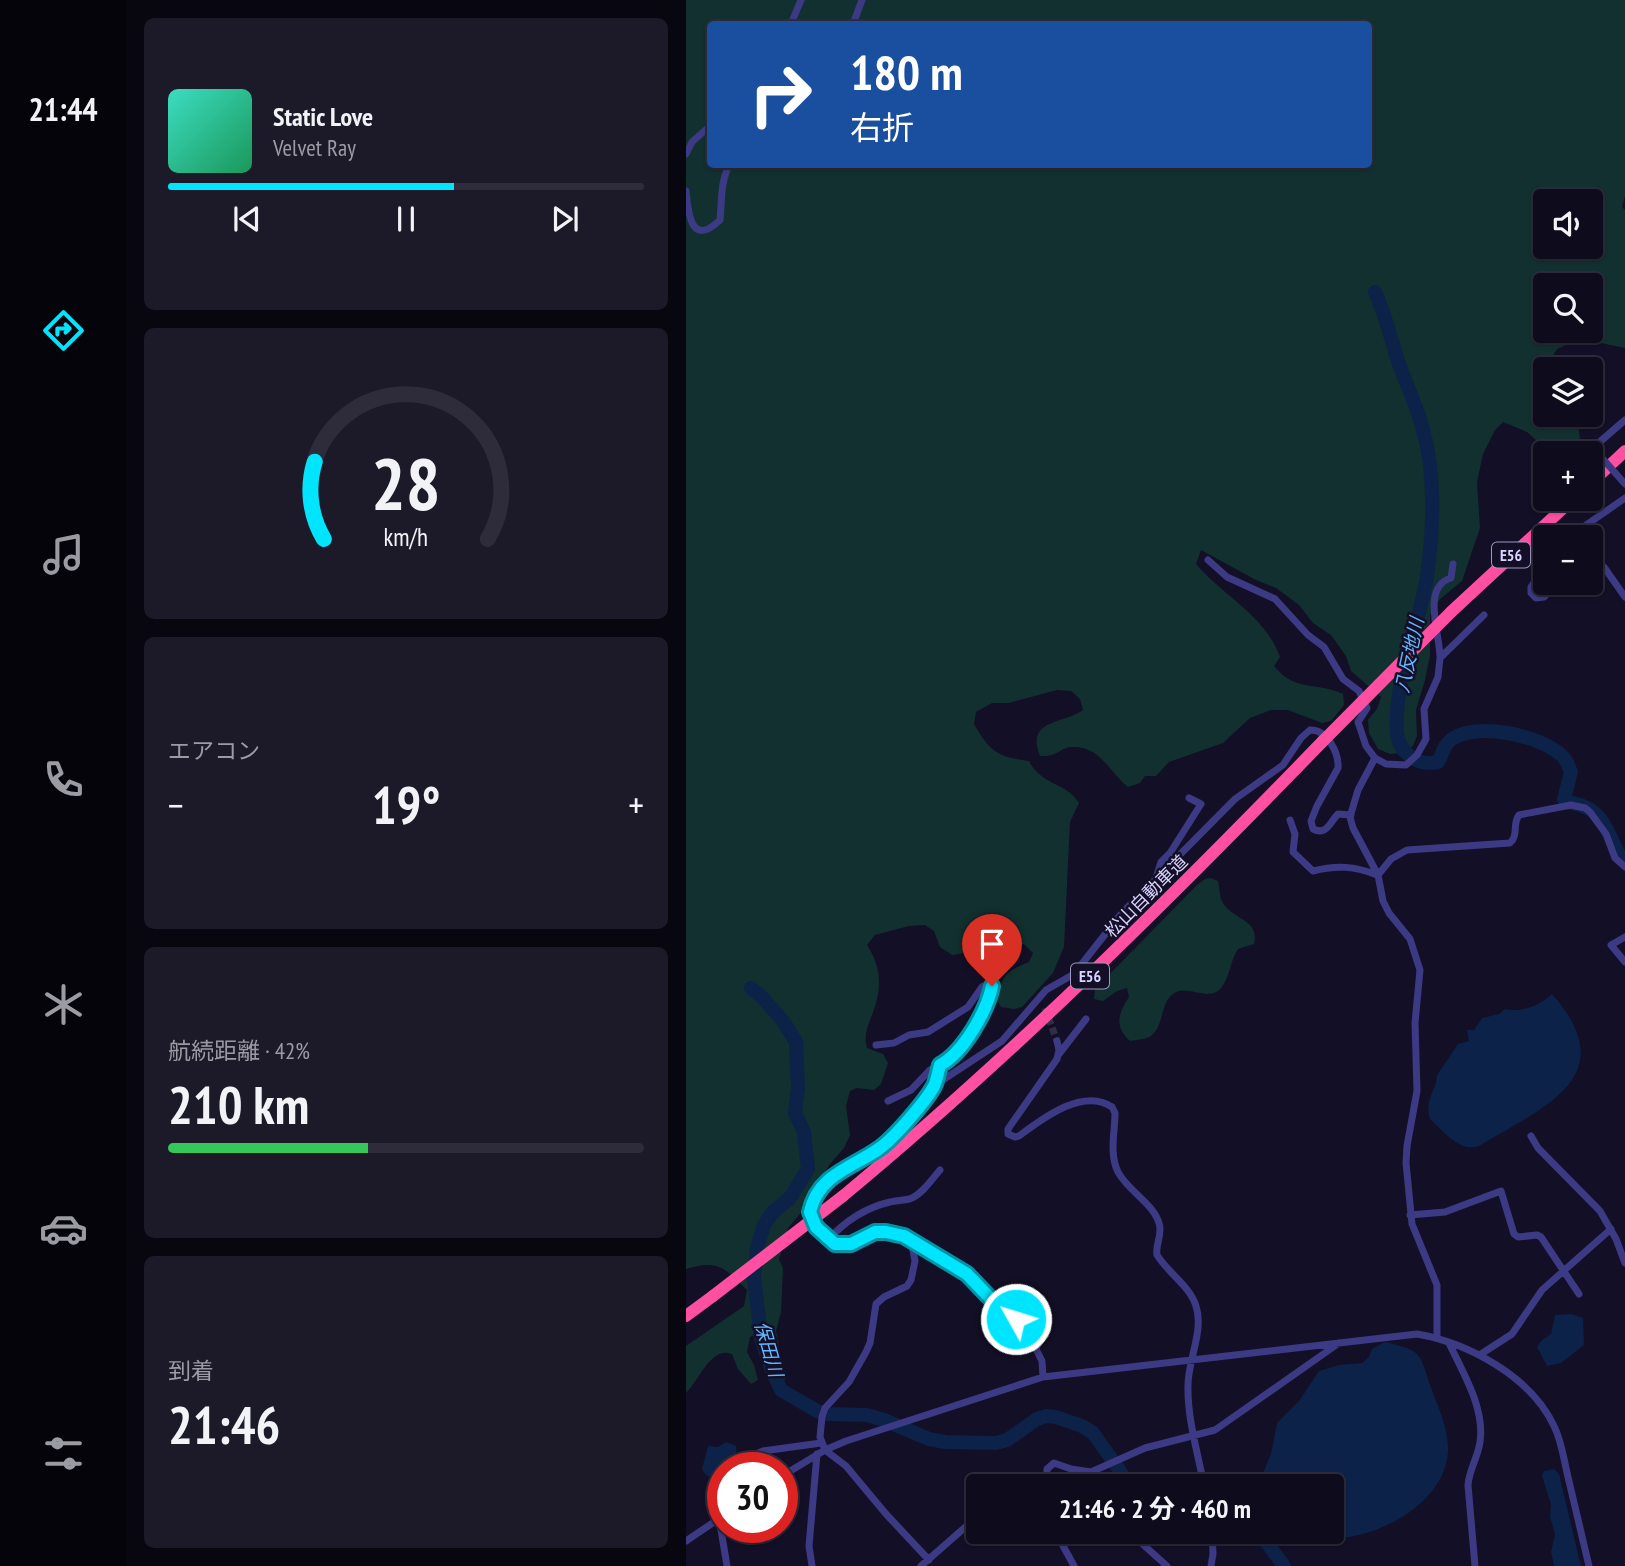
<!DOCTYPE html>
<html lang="ja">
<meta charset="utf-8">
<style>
:root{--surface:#0e0b1c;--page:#1c1929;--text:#f1f3f6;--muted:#9b9ba3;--line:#2e2b3b;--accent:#00e5ff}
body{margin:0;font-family:"PT Sans Narrow","Noto Sans JP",sans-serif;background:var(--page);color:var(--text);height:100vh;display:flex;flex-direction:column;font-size:26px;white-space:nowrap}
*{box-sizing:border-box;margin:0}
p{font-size:23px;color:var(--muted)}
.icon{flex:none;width:38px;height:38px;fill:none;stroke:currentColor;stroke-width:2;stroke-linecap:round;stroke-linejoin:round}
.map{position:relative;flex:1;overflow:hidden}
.details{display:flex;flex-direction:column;gap:18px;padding:18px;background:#08060f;width:560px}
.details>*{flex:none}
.guide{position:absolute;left:21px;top:21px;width:665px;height:147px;border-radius:7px;box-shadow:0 2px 5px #0004,0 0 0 2px var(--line);background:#1a4fa0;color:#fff;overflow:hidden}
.controls{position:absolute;left:847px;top:189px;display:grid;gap:14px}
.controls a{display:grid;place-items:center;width:70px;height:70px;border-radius:7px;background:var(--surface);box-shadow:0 2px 5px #0004,0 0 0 2px var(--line);font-size:35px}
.speed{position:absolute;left:21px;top:1452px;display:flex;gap:14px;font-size:35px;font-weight:700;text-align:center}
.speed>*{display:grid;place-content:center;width:91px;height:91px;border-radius:50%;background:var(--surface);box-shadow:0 2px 5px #0004,0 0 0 2px var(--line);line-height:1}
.speed .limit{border:10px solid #d22;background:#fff;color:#111}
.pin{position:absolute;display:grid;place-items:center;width:60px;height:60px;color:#fff;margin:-72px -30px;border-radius:50% 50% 50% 0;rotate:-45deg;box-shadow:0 0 7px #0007}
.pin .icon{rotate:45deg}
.me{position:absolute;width:77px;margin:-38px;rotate:309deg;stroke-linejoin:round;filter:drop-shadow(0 0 5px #0008)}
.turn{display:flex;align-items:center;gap:24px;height:147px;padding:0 28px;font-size:32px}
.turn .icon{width:91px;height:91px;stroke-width:2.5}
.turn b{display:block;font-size:49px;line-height:60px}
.big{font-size:52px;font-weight:700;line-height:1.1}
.details .tile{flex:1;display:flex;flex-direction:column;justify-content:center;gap:10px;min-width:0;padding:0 24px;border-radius:10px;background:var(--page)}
.details .dial{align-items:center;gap:0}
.dial svg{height:182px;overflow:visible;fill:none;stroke:var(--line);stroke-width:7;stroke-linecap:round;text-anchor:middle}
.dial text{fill:var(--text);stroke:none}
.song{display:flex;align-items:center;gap:21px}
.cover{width:84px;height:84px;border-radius:10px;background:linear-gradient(135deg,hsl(170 70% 55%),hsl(150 70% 35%))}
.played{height:7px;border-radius:4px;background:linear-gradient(90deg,var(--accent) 60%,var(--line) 60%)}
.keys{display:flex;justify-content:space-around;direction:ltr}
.heat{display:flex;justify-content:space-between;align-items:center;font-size:38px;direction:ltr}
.charge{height:10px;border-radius:5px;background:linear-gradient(90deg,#34c759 42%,var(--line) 0)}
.trip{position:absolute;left:280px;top:1474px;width:378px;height:70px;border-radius:7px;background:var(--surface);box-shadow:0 2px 5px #0004,0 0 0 2px var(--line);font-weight:700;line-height:70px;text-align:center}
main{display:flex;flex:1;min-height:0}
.dock{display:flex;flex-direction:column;width:126px;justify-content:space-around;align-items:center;background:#06040b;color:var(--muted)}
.dock .icon{width:49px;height:49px}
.dock .current{color:var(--accent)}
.dock b{font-size:32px;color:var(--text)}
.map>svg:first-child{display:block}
</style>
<main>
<nav class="dock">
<b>21:44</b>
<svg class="icon current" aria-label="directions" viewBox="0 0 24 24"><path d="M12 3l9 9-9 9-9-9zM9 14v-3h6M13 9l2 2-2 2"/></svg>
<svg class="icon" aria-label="music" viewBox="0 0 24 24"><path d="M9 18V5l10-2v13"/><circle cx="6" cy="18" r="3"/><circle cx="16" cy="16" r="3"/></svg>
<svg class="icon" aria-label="phone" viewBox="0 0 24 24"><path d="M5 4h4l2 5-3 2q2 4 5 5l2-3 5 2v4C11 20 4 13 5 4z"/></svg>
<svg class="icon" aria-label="climate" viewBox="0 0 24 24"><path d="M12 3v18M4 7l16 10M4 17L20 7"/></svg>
<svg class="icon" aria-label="car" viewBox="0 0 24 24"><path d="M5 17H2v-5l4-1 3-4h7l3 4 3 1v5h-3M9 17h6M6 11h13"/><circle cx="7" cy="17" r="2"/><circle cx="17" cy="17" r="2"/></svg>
<svg class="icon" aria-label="filters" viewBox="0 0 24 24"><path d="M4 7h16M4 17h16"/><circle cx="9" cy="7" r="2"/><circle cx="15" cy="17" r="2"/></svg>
</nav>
<section class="details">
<div class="tile">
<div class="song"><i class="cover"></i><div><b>Static Love</b><p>Velvet Ray</p></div></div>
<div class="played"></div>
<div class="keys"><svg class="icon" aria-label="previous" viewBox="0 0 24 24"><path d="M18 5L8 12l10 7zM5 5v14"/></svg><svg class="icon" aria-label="pause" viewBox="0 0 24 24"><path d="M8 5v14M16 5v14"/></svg><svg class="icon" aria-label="next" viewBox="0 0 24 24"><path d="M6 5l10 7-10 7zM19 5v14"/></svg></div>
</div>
<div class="tile dial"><svg viewBox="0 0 100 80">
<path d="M14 69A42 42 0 1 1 86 69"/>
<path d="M14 69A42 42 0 0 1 10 35" stroke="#00e5ff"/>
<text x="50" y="56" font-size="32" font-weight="700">28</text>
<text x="50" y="72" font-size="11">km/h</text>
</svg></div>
<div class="tile"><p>エアコン</p>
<div class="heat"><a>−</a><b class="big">19°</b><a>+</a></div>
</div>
<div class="tile"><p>航続距離 · 42%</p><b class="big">210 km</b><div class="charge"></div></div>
<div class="tile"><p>到着</p><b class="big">21:46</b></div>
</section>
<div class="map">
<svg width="939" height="1566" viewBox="0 0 939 1566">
<rect width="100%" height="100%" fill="#130f26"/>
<path fill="#12302f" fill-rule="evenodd" d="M0,0H939V196L936,207L939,210V348L895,339L871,349L862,364L866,369H859V415H888L892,424L896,453H864L841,432L817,422L809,430L797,454L791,482L794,528L776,581L754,599L744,615V656L739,680L730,710L731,736L727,746L716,753L704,754L692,749L683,733L682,720L691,709L695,697L665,671L660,656L645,635L627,623L613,605L590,588L570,580L515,550L510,564C536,595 580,616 594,657L588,666C610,693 630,681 657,694L658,705L645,721L636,723L602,710H585L564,718L537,743L483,762L470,776H459L454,783L442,787C423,772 414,745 385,747C374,748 372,757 354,756C339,719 378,724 397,710L394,699L385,691L371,690L323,703H306L290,712L288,724C304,752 312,757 343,761C356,786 380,782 393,803L384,822L378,947L367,973L336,1007L328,1009L315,1007L311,1000C317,975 318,972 343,962L347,953L338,944L266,955L254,947L248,931L239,925L223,926L189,935L181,945C195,966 196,986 188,1010C183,1024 177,1033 181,1048L197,1054L202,1063L195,1084L188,1090L171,1088L164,1091L160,1106L164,1135L158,1148L144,1164L114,1214L102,1228L93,1259L97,1268L95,1312L90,1331L100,1379L92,1382L83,1375L77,1348L70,1335L64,1337L61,1352L68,1365L72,1380L65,1384L52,1369L46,1354C25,1346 13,1381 0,1393V1346L58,1306L61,1290C39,1268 32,1259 0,1269ZM24,24H682V164H24ZM859,201H905V247H859ZM859,285H905V331H859Z
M524,878L532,881C534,888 533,897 537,903C547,920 574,919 568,944L552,949C544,961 544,977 535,988C524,1001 507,988 493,991C473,997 480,1024 465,1036C460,1039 451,1040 444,1041C428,1027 432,1013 443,997L441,988L431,991L417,1001L408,999L409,989L511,885L519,879Z"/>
<path fill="#0c2248" d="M866,994C939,1077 857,1107 793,1146C774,1153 757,1131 744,1119C738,1098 750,1093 751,1075L772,1044L783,1041L781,1030H788L796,1018L813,1014L819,1009C837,1013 854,1005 866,994Z
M885,1314L897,1318L898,1345L875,1363L861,1366L851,1347L855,1341L865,1334L869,1315Z
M699,1342C739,1351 733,1354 746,1390C753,1410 763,1430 762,1452C758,1513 664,1554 612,1533L609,1531H646V1486H562L577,1473L585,1454L591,1423L613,1401L633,1371L653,1365L676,1363L683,1357L686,1349Z
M40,1442L50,1446L51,1463L45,1468H37V1472L23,1477L20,1475L16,1469L22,1446L32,1447Z
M868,1469L873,1474L895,1566H868L865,1552L869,1534L864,1517L865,1505L856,1476L858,1471Z"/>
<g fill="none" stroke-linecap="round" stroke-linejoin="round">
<path stroke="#0c2248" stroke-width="14" d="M689,292C699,314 704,335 711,358C718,380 729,401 735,423C750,471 748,526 741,576C733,628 708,678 711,732C712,752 732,767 752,762C757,754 757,745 766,739C791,722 852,735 874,754C880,758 882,765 885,772L878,799L881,802C904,805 915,815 924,836C929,845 930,854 939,860
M65,988L76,997L97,1021L110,1042L112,1088L109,1113L118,1132L122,1169L104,1198L86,1213L78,1225L71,1248L68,1277L75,1338L86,1371L95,1390L131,1411L142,1414L181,1415L198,1420L243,1439L259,1442L310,1443L321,1440L351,1419L360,1416L370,1417L396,1426L407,1433L432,1468L442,1486
M567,1531L582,1544L598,1566"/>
<path stroke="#312d47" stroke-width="7" stroke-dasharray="7 3.5" stroke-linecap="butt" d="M359,1008L371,1041"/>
<path stroke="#3d3a85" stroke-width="7" d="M105,24L115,0
M167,24L176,0
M0,154L6,142L24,126
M0,191C2,213 5,248 34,220C36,202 34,181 44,164
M909,450V446L939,420
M883,537L939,498
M522,560L541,577L589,599L622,635L638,647L657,679L673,691L681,708L672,722L680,746L689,758L672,790L664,817L667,828L692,875L697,901L703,913L724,939L734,970L729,1023L731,1091L721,1146L720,1163L726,1224L751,1285V1337
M859,567L845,587V593L850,598L858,597L872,583
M905,567H918L939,597
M754,657C754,634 735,587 765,578L767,564
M689,758L700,764L720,765L731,755L740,739L738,709L752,677L754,658L798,615
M604,820L609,834L607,852L627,871C650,865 669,866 691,875
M692,875L705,859L721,850L824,843C833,835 826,824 833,815L885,805L899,808L904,812L920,834L929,858L939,867
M470,878L475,862L484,853L515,804L503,798
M939,937L925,945L939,962
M371,1041L373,1050L371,1059L322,1129V1134L329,1137L333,1136C356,1119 397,1087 426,1107L429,1113C429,1131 423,1154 432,1172C442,1191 467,1203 473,1223C477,1235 469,1244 471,1255C482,1273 504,1286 510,1306C518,1331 502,1360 502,1385C501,1418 512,1453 518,1486
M190,1045L208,1043L223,1035L242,1032L282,1007L296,987L304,983L306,986L291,1023L263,1061L244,1070L225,1090L202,1101
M373,1054L400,1019
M845,1136L852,1148L914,1211L930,1239L939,1263
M724,1215L759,1212L815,1191L828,1234L832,1237L851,1235L855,1237L893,1294
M142,1240C159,1221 178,1208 204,1202C211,1200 219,1201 226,1198C237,1193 246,1179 254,1170
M225,1240L229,1261L225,1280L221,1286L198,1297L190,1304L184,1343L180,1352L163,1382L139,1408L136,1417L134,1437L139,1450L160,1466L200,1514L243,1560
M763,1343C777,1373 799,1408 794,1442C792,1457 783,1470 782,1485L789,1566
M795,1354L826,1334L856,1290L925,1229
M357,1377L356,1361L341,1331L320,1310L304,1299L281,1274L253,1255L211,1234L189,1232L165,1244H149L142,1240L130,1227L124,1209L138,1185L147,1176L158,1167L200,1143L249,1085L316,1041L360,990L388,974L435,914L549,799L597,765L615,738L624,730C641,729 653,753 652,768L631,806L625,821L627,829C641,836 644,822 652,814L665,815
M61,1458L77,1451L135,1443
M96,1476L139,1450L160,1441L357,1377L731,1334C783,1343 845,1377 868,1426C876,1442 878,1461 882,1477C889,1507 896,1536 903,1566
M361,1486V1469L368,1463L385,1469L405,1472L459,1448L529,1430L653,1343
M33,1518L41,1566
M369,1531L388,1566
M442,1531L481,1566
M0,1541L34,1518
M126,1566L123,1546L131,1454
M235,1566L292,1516
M525,1566L527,1554L526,1531"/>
<path stroke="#ff4fa3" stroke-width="12" d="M905,483L939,451
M765,612L887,499
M157,1196C327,1055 483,900 637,741
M0,1316L27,1296"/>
<path stroke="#3d3a85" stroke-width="7" d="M909,450L939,484"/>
<path stroke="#ff4fa3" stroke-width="12" d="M637,741L765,612
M27,1296L157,1196"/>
</g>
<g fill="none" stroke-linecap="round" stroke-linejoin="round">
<defs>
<path id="route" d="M306,986C301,1011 277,1053 254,1065C252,1072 251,1080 248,1086C240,1101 208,1138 194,1148C168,1167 132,1174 124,1212L130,1227L149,1244H165L189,1232H200L218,1236L281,1274L304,1298L330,1319"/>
</defs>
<use href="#route" stroke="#0095a6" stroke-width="18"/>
<use href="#route" stroke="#00e5ff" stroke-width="12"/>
</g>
<g text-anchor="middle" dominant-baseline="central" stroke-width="5" stroke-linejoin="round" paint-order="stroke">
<g fill="#130f26" stroke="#9e99be" stroke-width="2">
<rect x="806" y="542.5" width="38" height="25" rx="5"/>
<rect x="385" y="963.5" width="38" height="25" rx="5"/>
</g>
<g font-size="16" font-weight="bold" fill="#d9d4ff">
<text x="825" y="555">E56</text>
<text x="404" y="976">E56</text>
</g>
<g font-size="18" fill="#d9d4ff" stroke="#130f26">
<text transform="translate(460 896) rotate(-45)">松山自動車道</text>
</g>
<g font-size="19" font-style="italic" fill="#62b6ff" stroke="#130f26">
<text transform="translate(723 655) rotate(-78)">八反地川</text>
<text transform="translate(83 1349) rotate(74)">保田川</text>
</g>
</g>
</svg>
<div class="controls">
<a><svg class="icon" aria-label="sound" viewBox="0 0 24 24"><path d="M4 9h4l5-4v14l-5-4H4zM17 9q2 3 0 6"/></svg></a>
<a><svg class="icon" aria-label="search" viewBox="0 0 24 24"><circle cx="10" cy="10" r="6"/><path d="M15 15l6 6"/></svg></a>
<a><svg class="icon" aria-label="layers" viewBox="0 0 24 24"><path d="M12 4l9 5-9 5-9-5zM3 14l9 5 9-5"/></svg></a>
<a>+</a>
<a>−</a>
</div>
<div class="speed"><div class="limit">30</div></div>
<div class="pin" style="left:306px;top:986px;background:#d93025"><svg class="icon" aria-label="arrive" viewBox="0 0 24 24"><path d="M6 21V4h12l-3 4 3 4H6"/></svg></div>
<svg class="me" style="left:330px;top:1319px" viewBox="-20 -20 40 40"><circle r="17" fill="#00e5ff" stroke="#fff" stroke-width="3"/><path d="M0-11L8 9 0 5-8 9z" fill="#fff"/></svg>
<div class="trip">21:46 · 2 分 · 460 m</div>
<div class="guide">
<div class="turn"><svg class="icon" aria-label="right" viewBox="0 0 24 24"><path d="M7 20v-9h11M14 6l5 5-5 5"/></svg><div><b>180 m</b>右折</div></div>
</div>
</div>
</main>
